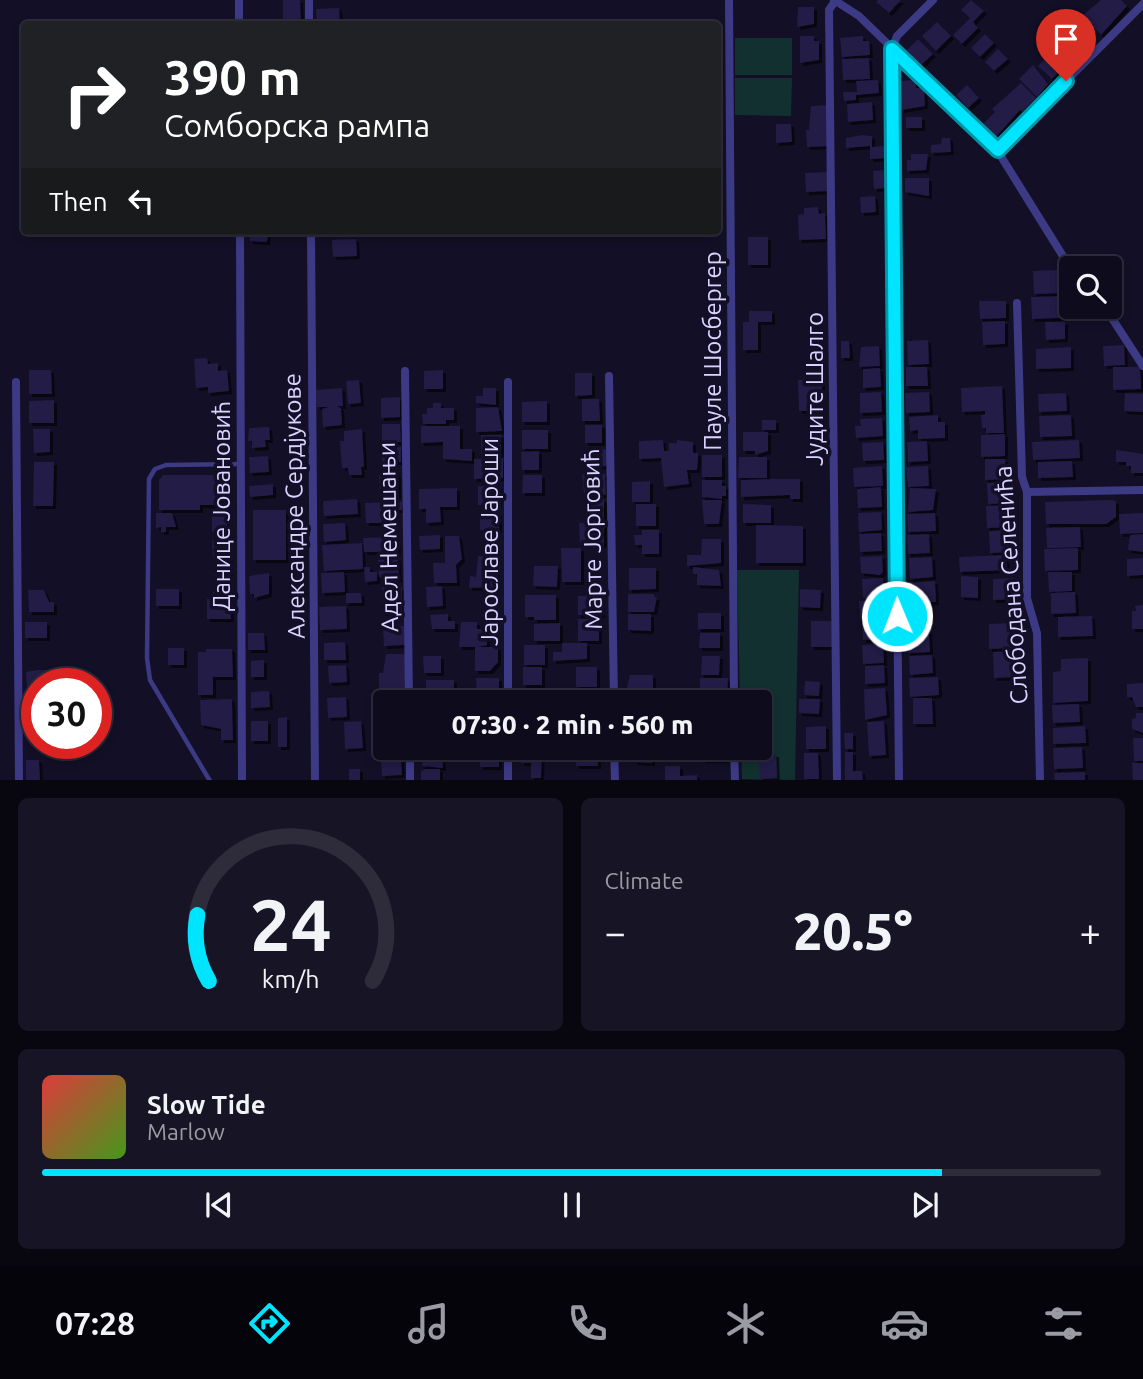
<!DOCTYPE html>
<meta charset="utf-8">
<style>
:root{--surface:#0e0b1c;--page:#171425;--text:#f1f3f6;--muted:#9b9ba3;--line:#2e2b3b;--accent:#00e5ff}
body{margin:0;font-family:Ubuntu,sans-serif;background:var(--page);color:var(--text);height:100vh;display:flex;flex-direction:column;font-size:26px;white-space:nowrap}
*{box-sizing:border-box;margin:0}
p{font-size:23px;color:var(--muted)}
.icon{flex:none;width:38px;height:38px;fill:none;stroke:currentColor;stroke-width:2;stroke-linecap:round;stroke-linejoin:round}
.map{position:relative;height:780px;overflow:hidden}
.sheet{display:flex;flex-direction:column;gap:18px;padding:18px;background:#08060f;flex:1}
.sheet>*{flex:none}
.banner{position:absolute;left:21px;top:21px;width:700px;height:214px;border-radius:7px;box-shadow:0 4px 10px #0003,0 0 0 2px var(--line);background:#202124;color:#fff;overflow:hidden}
.tools{position:absolute;left:1059px;top:256px;display:grid;gap:14px}
.tools a{display:grid;place-items:center;width:63px;height:63px;border-radius:7px;background:var(--surface);box-shadow:0 4px 10px #0003,0 0 0 2px var(--line);font-size:35px}
.speed{position:absolute;left:21px;top:668px;display:flex;gap:14px;font-size:35px;font-weight:700;text-align:center}
.speed>*{display:grid;place-content:center;width:91px;height:91px;border-radius:50%;background:var(--surface);box-shadow:0 4px 10px #0003,0 0 0 2px var(--line);line-height:1}
.speed .limit{border:10px solid #d22;background:#fff;color:#111}
.pin{position:absolute;display:grid;place-items:center;width:60px;height:60px;color:#fff;margin:-72px -30px;border-radius:50% 50% 50% 0;rotate:-45deg;box-shadow:0 0 7px #0007}
.pin .icon{rotate:45deg}
.me{position:absolute;width:77px;margin:-38px;rotate:359deg;stroke-linejoin:round;filter:drop-shadow(0 0 5px #0008)}
.turn{display:flex;align-items:center;gap:24px;height:147px;padding:0 28px;font-size:32px}
.turn .icon{width:91px;height:91px;stroke-width:2.5}
.turn b{display:block;font-size:49px;line-height:60px}
.then{display:flex;align-items:center;height:66px;padding:0 28px;background:#0003;gap:14px;font-size:26px}
.big{font-size:52px;font-weight:800;line-height:1.1}
.sheet .tile{flex:1;display:flex;flex-direction:column;justify-content:center;gap:10px;min-width:0;padding:0 24px;border-radius:10px;background:var(--page)}
.sheet .dial{align-items:center;gap:0}
.dial svg{height:182px;overflow:visible;fill:none;stroke:var(--line);stroke-width:7;stroke-linecap:round;text-anchor:middle}
.dial text{fill:var(--text);stroke:none}
.song{display:flex;align-items:center;gap:21px}
.cover{width:84px;height:84px;border-radius:10px;background:linear-gradient(135deg,hsl(0 70% 55%),hsl(100 70% 35%))}
.played{height:7px;border-radius:4px;background:linear-gradient(90deg,var(--accent) 85%,var(--line) 85%)}
.keys{display:flex;justify-content:space-around;direction:ltr}
.heat{display:flex;justify-content:space-between;align-items:center;font-size:38px;direction:ltr}
.sheet .tiles{flex:1;display:grid;gap:18px;grid-template-columns:1fr 1fr}
.tile:last-child{grid-column:span 2}
.trip{position:absolute;left:373px;top:690px;width:399px;height:70px;border-radius:7px;background:var(--surface);box-shadow:0 4px 10px #0003,0 0 0 2px var(--line);font-weight:800;line-height:70px;text-align:center}
.dock{display:flex;height:112px;justify-content:space-around;align-items:center;background:#06040b;color:var(--muted)}
.dock .icon{width:49px;height:49px}
.dock .selected{color:var(--accent)}
.dock b{font-size:32px;color:var(--text)}
.map>svg:first-child{display:block}
</style>
<div class="map">
<svg width="1143" height="781" viewBox="0 0 1143 781">
<defs>
<filter id="shadow"><feDropShadow dx="3" dy="3" stdDeviation="0" flood-color="#0009"/></filter>
</defs>
<rect width="100%" height="100%" fill="#130f26"/>
<path fill="#12302f" d="M735,38H792V75H735Z
M735,78H792L791,116L735,115Z
M737,570H799L795,780L742,779L741,747H760V702H740Z"/>
<path fill="#241b47" filter="url(#shadow)" d="M283,0H300L301,24H283Z
M878,0H901L889,13L876,2Z
M971,0L984,11L973,22L978,28L962,44L953,35L970,18L961,10Z
M1101,0H1121L1127,6L1101,35L1082,16Z
M798,7H814V24L797,27Z
M339,8L340,24H317L316,9Z
M1079,20H1084L1094,31L1088,39L1092,43L1084,51L1066,33Z
M937,22L951,36L936,51L922,36Z
M985,34L994,43L980,57L971,48Z
M800,36H814V41H819V60L800,63Z
M863,36V41H869L870,55L842,57L840,38Z
M1068,37L1082,51L1068,65L1054,50Z
M918,39L933,54L918,68L904,53Z
M998,49L1008,59L994,71L985,62Z
M1051,53L1065,66L1052,79L1038,66Z
M869,58L870,79L843,80L842,59Z
M1033,65L1048,84L1037,97L1019,79Z
M878,80L879,93L856,95V100L844,101L843,92H857L856,81Z
M916,80V88H924L925,106L901,110L900,81Z
M1021,83L1036,98L1022,112L1020,110L995,138L982,125L995,112L992,109Z
M967,85L979,98L968,108L956,95Z
M872,102L873,120L848,122L847,104Z
M828,105L830,146L807,147L806,130H809L811,106Z
M906,117H922V128H906Z
M776,124H791L792,142L776,143Z
M862,135L872,136V147L886,146L887,158L870,159V146L846,148V138Z
M942,138H950L951,152L931,153V145L941,144Z
M911,154H928L926,170L907,171V160H911Z
M885,170L886,188L874,189L873,171Z
M830,172L831,191L806,192L805,173Z
M905,178H929V196L905,192Z
M875,196L876,212L861,213L860,197Z
M818,207L819,214L825,213L826,239L799,240L798,215L804,214V208Z
M250,231H268L267,242L250,241Z
M748,237H768V265H748Z
M356,239L357,256L333,257L332,240Z
M1058,270L1059,276H1062L1063,293L1034,294L1033,271Z
M1071,296V306H1086V317L1032,319L1031,297Z
M979,301H1006V318L980,319Z
M749,311H772V322H758V350H743V322H749Z
M1005,321V344L983,345L982,322Z
M1045,322H1065V339L1046,340Z
M928,340L929,364L908,365L907,341Z
M841,341H849L850,358H841Z
M1124,345L1125,365L1104,366L1103,346Z
M879,346L880,366L859,367L861,347Z
M1071,347V368L1036,369V349Z
M207,358L208,364L218,363V371L227,370L229,391L208,393V387L196,388L194,359Z
M906,367H927L928,386H906Z
M1113,367H1140L1141,389L1113,390Z
M880,368L881,387L863,388V369Z
M29,370H51L52,394H29Z
M443,370V389H424V371Z
M575,373H592V395L575,396Z
M822,373V389L816,390L813,400H808V411H799L798,380H803V374Z
M359,380L361,403L348,404L346,381Z
M1002,386L1004,433H986V428H982L981,415H985V411L962,412L961,388Z
M342,388L343,406H337L341,408L342,425L323,427L322,409L329,407H317L316,390Z
M483,388H496V405L476,403V396H483Z
M881,392L882,412L860,413V393Z
M929,392L930,412L906,413L905,393Z
M1066,393L1067,411L1039,412L1038,394Z
M1125,393L1143,394V412L1124,411Z
M400,397V417L381,418V398Z
M582,399H599L600,421H582Z
M54,400V423H29V401Z
M547,401V422H522V402Z
M433,403H441V408H454V420H446V424H423L422,414H427V408H433Z
M498,407L502,431L476,432V408Z
M938,415V422H945V438L918,439V430L910,431L909,417Z
M1071,415L1072,436L1040,437L1039,416Z
M882,418L883,436L856,438L855,426H861L860,419Z
M762,420H776V430H762Z
M382,424H400L401,442H382Z
M585,425H602V443H585Z
M421,426H460V449H472V461L443,459V442L421,443Z
M269,427L270,440H265L266,447L252,448V441H248L249,428Z
M33,429H50V452L34,453Z
M362,429L364,467H361L362,475H349L348,468H342L340,441H344V431Z
M522,430H548V449H522Z
M743,432H768V451L755,455V451H743Z
M1005,434V456L981,457V435Z
M481,435H501V454H481Z
M663,440L664,451H669V443H677V440L693,442V453H698V460L697,470H687L689,484L664,487L661,458L639,459V441Z
M1079,440L1080,458L1033,460L1032,442Z
M927,441L928,461L908,462L907,442Z
M883,442L884,460L863,461L862,443Z
M382,447H401V462H382Z
M608,449V466L589,467L588,450Z
M1116,450L1143,454V473H1131V466H1126V462H1116Z
M539,451V470H522L521,452Z
M702,455H722V477H702Z
M268,456L269,472L250,473L249,457Z
M739,457H767V478H738Z
M474,459H503V478L474,479Z
M985,459H1005L1006,479L985,480Z
M1072,461L1073,477L1038,478V462Z
M34,462H54L53,506H33Z
M882,466L883,486L854,487L853,468Z
M928,466L929,486L908,487L906,467Z
M379,474H398V496L380,497Z
M582,474H605L606,495L584,494Z
M163,475H221V505H200V510H159V480Z
M523,475H542V493H522Z
M773,479H800V499H790V495L741,497V480Z
M702,480H722V486H726V496H722V499L702,497Z
M650,481V502H632V482Z
M1007,482L1008,503L988,504L987,483Z
M273,484V495L250,497L249,486Z
M478,486H499V505H478Z
M881,487L882,507L858,508L857,489Z
M457,488V507H440L441,522L426,523V509H419V489Z
M910,488L936,489L933,510L908,512Z
M357,499L358,514L324,516L323,501Z
M604,499V519H585V500Z
M702,500H722L719,524H704Z
M1112,500L1116,501V517L1106,524H1046L1045,502Z
M402,502V510H390L388,514V523H366L365,503Z
M636,504H656V526H636Z
M743,504L771,505V523H743Z
M1010,505L1011,527L987,528L986,506Z
M253,510H286V560H253Z
M881,512L882,530L859,532L858,513Z
M156,513H172L176,527H166V532H161V527L156,528Z
M480,513H499V530H480Z
M935,513L936,531L908,532L907,514Z
M1143,513V533L1120,534L1119,514Z
M227,514V531L212,532V515Z
M345,523L346,540L324,542L323,524Z
M579,523H604V545H580Z
M756,525L803,526V563H756Z
M1080,527L1081,547L1047,548L1046,528Z
M642,530H659V554H642V545H635L634,535H642Z
M1011,530L1012,552L990,553L989,531Z
M881,533L882,551L860,552L859,534Z
M929,534L930,553L908,554L907,535Z
M1143,534V552L1128,550L1130,535Z
M440,535V549L420,550L419,536Z
M445,536H459L462,559L456,565L457,583H434L433,563H445Z
M397,537L398,552H364L363,538Z
M230,539V559H213L212,540Z
M702,539H721V563L687,566V555H701Z
M362,543L363,569L324,571L322,545Z
M561,548H581V582H562Z
M1078,548V570L1045,571L1044,549Z
M1006,555L1007,570L960,572L959,557Z
M478,556H497V579H493V587L469,588L470,576L476,577Z
M882,556L883,572L880,575L861,573L860,557Z
M932,557L933,577L910,579L909,558Z
M398,558L399,579L379,577L378,559Z
M1143,558V575L1127,576V559Z
M214,564H230V581L214,582Z
M534,566H558L557,587L533,586Z
M364,567H370V572H377V581L365,582Z
M693,567L719,570L721,586L697,585V574H693Z
M629,568H656V589L629,590Z
M344,572L345,592L322,593L321,573Z
M1048,572H1072V591L1049,592Z
M269,573V594L254,598V594H250L249,576Z
M961,576L978,577V598L961,597Z
M883,578L884,597L863,598L862,579Z
M1015,578L1016,599L993,600V579Z
M935,581L936,602L910,603L909,583Z
M442,586L443,606L427,607L426,587Z
M382,587H402V611L383,613Z
M156,589H179V606H156Z
M800,589L821,590L820,608L800,607Z
M28,590H44L49,602H54V612H29Z
M213,592H230L231,619H207V599H213Z
M1075,592L1076,613L1051,614V593Z
M346,593H361L362,603H346Z
M628,594H654V597H657L654,612H628Z
M525,595H556V620H534V617H525Z
M578,596H602V615H578Z
M884,599L885,619L860,620L859,601Z
M929,605L930,624L910,625L909,606Z
M1143,605V629H1132V611H1136L1135,606Z
M346,606L347,629L320,630L319,607Z
M698,613H721V629H698Z
M448,614V621H455V629H432L430,615Z
M628,614H651V631L628,630Z
M1092,616L1093,636L1058,637V617Z
M578,619H599V641H578Z
M811,621H832V647H811Z
M25,622H47V638H25Z
M461,622H477V629H487V645L478,647H498V662L490,671H475V647H459Z
M882,622L883,639L863,640L862,623Z
M560,623V641H534V624Z
M1011,623L1012,648L989,649V624Z
M404,626L405,645L384,646L383,627Z
M929,631L930,652L908,653L907,632Z
M248,633H264L265,650H248Z
M700,633H720V648H699Z
M345,642L346,660H324V643Z
M562,643H587V659L553,661V652H562Z
M883,644L884,663L863,664L862,645Z
M524,645H545V665H524Z
M168,648H184V665H168Z
M206,649H232L233,677H213V695H198V652H206Z
M1016,651V677L994,678L993,652Z
M386,654H405L406,691L379,692V673H383Z
M932,655L933,673L910,675L909,656Z
M423,656H441V673H424Z
M702,656H720L719,675H701Z
M1088,658V701L1053,703V672L1061,671V659Z
M264,660V677H251V661Z
M346,665L347,682L329,683L328,666Z
M884,665L885,683L865,684V666Z
M523,667H542V685H523Z
M576,667H597V687H576Z
M37,670H50V684H37V689H27L26,672Z
M630,675H653V694L626,691Z
M938,677L939,695L910,697L909,678Z
M476,678H499V697H477Z
M700,678H728L727,698L710,702V698H700Z
M426,680H454V691L446,702L426,699Z
M805,681L820,682L819,696L804,695Z
M1143,683V707H1136L1132,697H1127V684Z
M885,688L887,715L865,720L864,689Z
M269,691L270,707L251,708V692Z
M585,691H605V702H585Z
M523,694H542V702H523Z
M26,695H37V715H26Z
M346,697L347,717L328,718L327,698Z
M913,698H932L933,724H913Z
M232,699L233,740H221V729L201,725L200,700Z
M799,699H820L819,714L799,713Z
M1079,704L1080,722L1053,723L1052,705Z
M1136,713H1143V733L1132,729V719L1136,718Z
M287,717V747H278V718Z
M251,721H268V741H251Z
M361,721L363,748L345,749L344,722Z
M884,721L886,755L869,756L867,722Z
M826,726V749H806V727Z
M1085,726L1086,743L1053,744V728Z
M844,733H853V749H845Z
M1133,738H1143V761H1134Z
M523,747H542L541,778H531V763H521Z
M576,747L598,748V766H576Z
M634,747H652V763L634,762Z
M703,747H727V760H703Z
M1082,747L1083,768L1054,769L1053,748Z
M425,749H437V755H442L443,768L422,766Z
M480,749H499V767H480Z
M845,752H853V771H862L863,781H845Z
M804,753H818L819,779H804Z
M759,754H776L777,778L760,779Z
M381,757H401L402,775L382,776Z
M26,760H39L40,781H26Z
M1132,763H1143V781H1133Z
M665,766H680V776L697,775V781H665Z
M349,769H360V781H349Z
M426,769H440V781H421V771Z
M1085,772V781H1055L1054,773Z"/>
<g fill="none" stroke-linecap="round" stroke-linejoin="round">
<path stroke="#3d3a85" stroke-width="4.5" d="M210,781L150,680L147,658L149,479L155,469L166,465L240,464"/>
<path stroke="#3d3a85" stroke-width="8" d="M239,0V24
M309,0V24
M729,0L734,702
M834,0L859,16L997,150L1071,269
M835,1L829,10L837,781
M997,150L1143,4
M240,231L242,781
M311,231L315,781
M1017,303L1022,477L1027,492V598L1037,633L1040,781
M1104,306L1143,366
M405,371L409,702
M609,376L614,702
M16,382L19,781
M508,382V702
M1027,492L1143,490
M410,747V781
M508,747V781
M614,747L615,781
M734,747L735,781
M899,781L892,49L897,36L933,0"/>
</g>
<g fill="none" stroke-linecap="round" stroke-linejoin="round">
<defs>
<path id="route" d="M897,616L892,49L998,150L1066,81"/>
</defs>
<use href="#route" stroke="#0095a6" stroke-width="18"/>
<use href="#route" stroke="#00e5ff" stroke-width="12"/>
</g>
<g text-anchor="middle" dominant-baseline="central" stroke-width="7" stroke-linejoin="round" paint-order="stroke">
<g font-size="24" fill="#d9d4ff" stroke="#130f26">
<text transform="translate(712 351) rotate(-90)">Пауле Шосбергер</text>
<text transform="translate(814 389) rotate(-90)">Јудите Шалго</text>
<text transform="translate(221 506) rotate(-90)">Данице Јовановић</text>
<text transform="translate(294 506) rotate(-91)">Александре Сердјукове</text>
<text transform="translate(388 537) rotate(-91)">Адел Немешањи</text>
<text transform="translate(592 539) rotate(-91)">Марте Јорговић</text>
<text transform="translate(489 542) rotate(-90)">Јарославе Јароши</text>
<text transform="translate(1011 585) rotate(-94)">Слободана Селенића</text>
</g>
</g>
</svg>
<div class="tools">
<a><svg class="icon" aria-label="search" viewBox="0 0 24 24"><circle cx="10" cy="10" r="6"/><path d="M15 15l6 6"/></svg></a>
</div>
<div class="speed"><div class="limit">30</div></div>
<div class="pin" style="left:1066px;top:81px;background:#d93025"><svg class="icon" aria-label="arrive" viewBox="0 0 24 24"><path d="M6 21V4h12l-3 4 3 4H6"/></svg></div>
<svg class="me" style="left:897px;top:616px" viewBox="-20 -20 40 40"><circle r="17" fill="#00e5ff" stroke="#fff" stroke-width="3"/><path d="M0-11L8 9 0 5-8 9z" fill="#fff"/></svg>
<div class="trip">07:30 · 2 min · 560 m</div>
<div class="banner">
<div class="turn"><svg class="icon" aria-label="right" viewBox="0 0 24 24"><path d="M7 20v-9h11M14 6l5 5-5 5"/></svg><div><b>390 m</b>Сомборска рампа</div></div>
<div class="then">Then<svg class="icon" aria-label="left" viewBox="0 0 24 24"><path d="M17 20v-9H6M10 6l-5 5 5 5"/></svg></div>
</div>
</div>
<section class="sheet">
<div class="tiles">
<div class="tile dial"><svg viewBox="0 0 100 80">
<path d="M14 69A42 42 0 1 1 86 69"/>
<path d="M14 69A42 42 0 0 1 9 40" stroke="#00e5ff"/>
<text x="50" y="56" font-size="32" font-weight="700">24</text>
<text x="50" y="72" font-size="11">km/h</text>
</svg></div>
<div class="tile"><p>Climate</p>
<div class="heat"><a>−</a><b class="big">20.5°</b><a>+</a></div>
</div>
<div class="tile">
<div class="song"><i class="cover"></i><div><b>Slow Tide</b><p>Marlow</p></div></div>
<div class="played"></div>
<div class="keys"><svg class="icon" aria-label="previous" viewBox="0 0 24 24"><path d="M18 5L8 12l10 7zM5 5v14"/></svg><svg class="icon" aria-label="pause" viewBox="0 0 24 24"><path d="M8 5v14M16 5v14"/></svg><svg class="icon" aria-label="next" viewBox="0 0 24 24"><path d="M6 5l10 7-10 7zM19 5v14"/></svg></div>
</div>
</div>
</section>
<nav class="dock">
<b>07:28</b>
<svg class="icon selected" aria-label="directions" viewBox="0 0 24 24"><path d="M12 3l9 9-9 9-9-9zM9 14v-3h6M13 9l2 2-2 2"/></svg>
<svg class="icon" aria-label="music" viewBox="0 0 24 24"><path d="M9 18V5l10-2v13"/><circle cx="6" cy="18" r="3"/><circle cx="16" cy="16" r="3"/></svg>
<svg class="icon" aria-label="phone" viewBox="0 0 24 24"><path d="M5 4h4l2 5-3 2q2 4 5 5l2-3 5 2v4C11 20 4 13 5 4z"/></svg>
<svg class="icon" aria-label="climate" viewBox="0 0 24 24"><path d="M12 3v18M4 7l16 10M4 17L20 7"/></svg>
<svg class="icon" aria-label="car" viewBox="0 0 24 24"><path d="M5 17H2v-5l4-1 3-4h7l3 4 3 1v5h-3M9 17h6M6 11h13"/><circle cx="7" cy="17" r="2"/><circle cx="17" cy="17" r="2"/></svg>
<svg class="icon" aria-label="filters" viewBox="0 0 24 24"><path d="M4 7h16M4 17h16"/><circle cx="9" cy="7" r="2"/><circle cx="15" cy="17" r="2"/></svg>
</nav>
